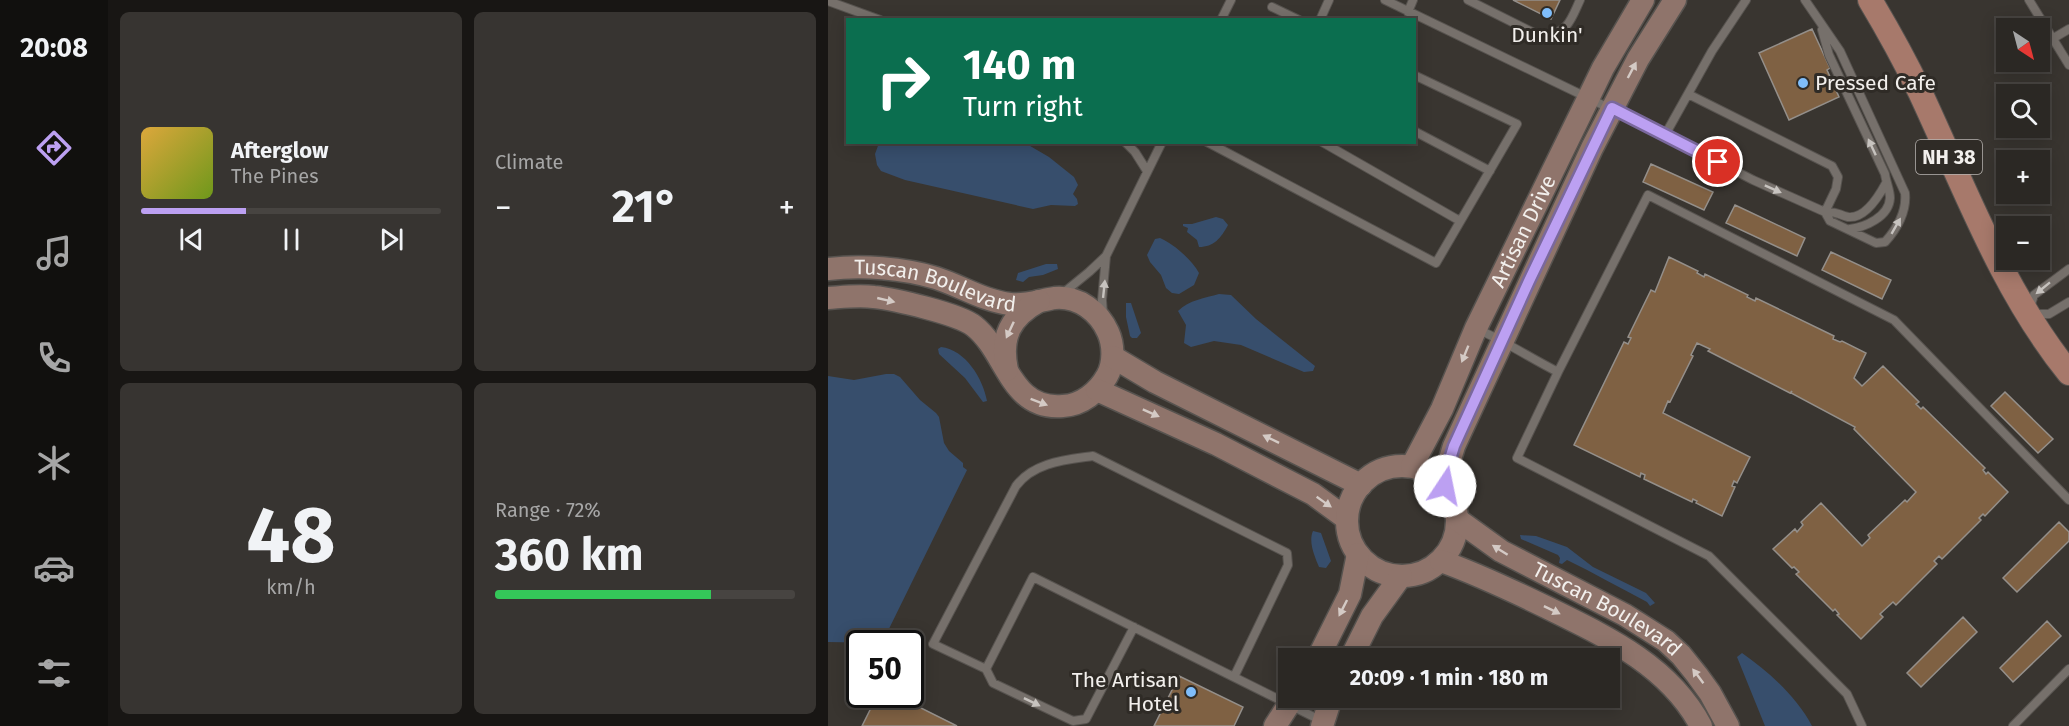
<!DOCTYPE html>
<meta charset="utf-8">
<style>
:root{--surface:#2b2824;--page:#373431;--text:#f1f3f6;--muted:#a6a6a6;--line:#474441;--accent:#bca0f2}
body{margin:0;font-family:"Fira Sans",sans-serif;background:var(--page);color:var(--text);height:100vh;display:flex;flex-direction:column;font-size:22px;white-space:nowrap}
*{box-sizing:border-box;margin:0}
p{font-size:20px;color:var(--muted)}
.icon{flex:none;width:33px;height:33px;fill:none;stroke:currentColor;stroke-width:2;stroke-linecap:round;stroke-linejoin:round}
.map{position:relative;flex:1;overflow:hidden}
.panel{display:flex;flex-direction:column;gap:12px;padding:12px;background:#181614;width:720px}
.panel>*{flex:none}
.banner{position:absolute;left:18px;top:18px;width:570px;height:126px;border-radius:0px;box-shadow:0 3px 15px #0003,0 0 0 2px var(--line);background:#0b6e4f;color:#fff;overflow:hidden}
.needle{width:39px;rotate:144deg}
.controls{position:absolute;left:1168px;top:18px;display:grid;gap:12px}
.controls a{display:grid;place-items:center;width:54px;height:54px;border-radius:0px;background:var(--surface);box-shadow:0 3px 15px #0003,0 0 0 2px var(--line);font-size:30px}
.speed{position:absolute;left:18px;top:630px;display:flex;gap:12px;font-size:30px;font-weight:700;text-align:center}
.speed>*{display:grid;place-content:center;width:78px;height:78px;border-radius:50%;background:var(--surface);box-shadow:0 3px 15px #0003,0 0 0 2px var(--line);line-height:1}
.speed .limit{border:3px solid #111;border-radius:9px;background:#fff;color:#111}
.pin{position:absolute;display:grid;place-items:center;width:51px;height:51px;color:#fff;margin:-26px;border:3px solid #fff;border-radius:50%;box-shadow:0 2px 6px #0007}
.me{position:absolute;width:66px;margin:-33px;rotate:11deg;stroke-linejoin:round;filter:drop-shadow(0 0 4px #0008)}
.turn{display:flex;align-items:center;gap:21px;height:126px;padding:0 18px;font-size:27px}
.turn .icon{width:78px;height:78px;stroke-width:2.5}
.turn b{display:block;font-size:42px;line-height:51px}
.big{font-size:45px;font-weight:700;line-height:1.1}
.panel .card{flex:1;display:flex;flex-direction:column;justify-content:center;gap:9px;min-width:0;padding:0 21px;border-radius:9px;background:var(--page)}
.panel .dial{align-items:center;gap:0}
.dial b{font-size:78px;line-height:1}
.song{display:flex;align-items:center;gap:18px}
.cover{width:72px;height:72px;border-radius:9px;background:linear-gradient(135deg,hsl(40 70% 55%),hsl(80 70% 35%))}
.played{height:6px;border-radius:3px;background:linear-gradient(90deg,var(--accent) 35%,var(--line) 35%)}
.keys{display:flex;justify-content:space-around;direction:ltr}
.heat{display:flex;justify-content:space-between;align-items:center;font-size:33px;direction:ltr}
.charge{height:9px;border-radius:4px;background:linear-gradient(90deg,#34c759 72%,var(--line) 0)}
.panel .tiles{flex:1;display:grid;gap:12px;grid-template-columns:repeat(2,1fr)}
.trip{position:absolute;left:450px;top:648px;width:342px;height:60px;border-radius:0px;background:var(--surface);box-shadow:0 3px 15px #0003,0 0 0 2px var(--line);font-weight:700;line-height:60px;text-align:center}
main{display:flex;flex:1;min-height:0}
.tabs{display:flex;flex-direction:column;width:108px;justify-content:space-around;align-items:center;background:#11100e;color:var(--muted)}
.tabs .icon{width:42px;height:42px}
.tabs .current{color:var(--accent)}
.tabs b{font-size:27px;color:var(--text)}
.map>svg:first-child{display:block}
</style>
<main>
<nav class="tabs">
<b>20:08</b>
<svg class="icon current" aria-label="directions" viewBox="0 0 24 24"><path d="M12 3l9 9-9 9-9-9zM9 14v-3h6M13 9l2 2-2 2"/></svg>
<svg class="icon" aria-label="music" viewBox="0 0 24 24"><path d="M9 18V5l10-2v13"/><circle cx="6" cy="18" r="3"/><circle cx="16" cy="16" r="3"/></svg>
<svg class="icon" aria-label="phone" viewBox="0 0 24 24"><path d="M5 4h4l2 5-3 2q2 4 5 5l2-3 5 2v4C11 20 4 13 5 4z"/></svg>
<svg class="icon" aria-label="climate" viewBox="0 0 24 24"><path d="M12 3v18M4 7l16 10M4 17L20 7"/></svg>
<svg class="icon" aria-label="car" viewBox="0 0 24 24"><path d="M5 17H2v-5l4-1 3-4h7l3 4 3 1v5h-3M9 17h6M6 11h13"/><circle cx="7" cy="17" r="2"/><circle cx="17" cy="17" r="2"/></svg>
<svg class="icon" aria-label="filters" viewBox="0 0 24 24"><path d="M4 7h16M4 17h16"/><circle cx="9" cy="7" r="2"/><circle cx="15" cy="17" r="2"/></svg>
</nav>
<section class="panel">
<div class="tiles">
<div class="card">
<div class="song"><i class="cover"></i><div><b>Afterglow</b><p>The Pines</p></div></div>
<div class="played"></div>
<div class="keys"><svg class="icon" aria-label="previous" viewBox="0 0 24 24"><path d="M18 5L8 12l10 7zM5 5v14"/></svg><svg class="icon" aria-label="pause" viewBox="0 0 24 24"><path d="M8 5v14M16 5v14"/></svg><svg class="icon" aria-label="next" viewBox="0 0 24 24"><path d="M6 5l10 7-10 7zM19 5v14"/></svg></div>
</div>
<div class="card"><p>Climate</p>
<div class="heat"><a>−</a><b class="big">21°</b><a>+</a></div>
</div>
<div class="card dial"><b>48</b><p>km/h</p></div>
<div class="card"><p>Range · 72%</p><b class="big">360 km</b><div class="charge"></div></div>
</div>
</section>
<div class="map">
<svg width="1241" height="726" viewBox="0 0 1241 726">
<rect width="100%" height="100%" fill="#393530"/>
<path fill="#374e6c" d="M51,143H197L221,157L246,177L250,185L245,194L249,199L250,204L247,206L223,205L205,209L77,180L53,171L49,165L47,154Z
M388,217L395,219L400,225C393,238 386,247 371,247L369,240L359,232L360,228L355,226V224H364Z
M332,238C346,244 364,260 371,273L366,285L351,294L344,293L338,288L333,275L322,262L319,255L327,239Z
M218,264H229L230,269L215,275L201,277L195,282L188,280L190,273Z
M391,294L403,295L428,319L487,366L485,371L476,372L413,345L386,341L363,347L356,343L358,325L350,311C361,300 377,298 391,294Z
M298,303H303L313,333L309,338H304L302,336L298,317Z
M113,347C138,350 155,379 159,401L155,402L137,378L111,354L110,349Z
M58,374H66L72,377L92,400L108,413L111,417L116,443L121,451L135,463V467L139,470L54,643L0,642V376L26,380Z
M485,531L493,533L503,561L498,568L491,567C487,557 480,542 485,531Z
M692,535L708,536L739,547L765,567L818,593L827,603L822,606L819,602C792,588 766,573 739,560L734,564L731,563L732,558L730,555L693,539Z
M914,653C940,671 969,697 984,726H937L909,657Z"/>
<path fill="#7f6143" stroke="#948f8a" stroke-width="1.5" d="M685,0H732L723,19Z
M984,29L1002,68L999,70L1011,97L961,120L931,53Z
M823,164L885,192L876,210L815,182Z
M907,205L977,238L969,256L898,223Z
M1003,252L1063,280L1054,299L994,270Z
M841,257L870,271L869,273L876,277L877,274L920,295L919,297L927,301L928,298L1006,336L1005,339L1012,342L1014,341L1038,353L1026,378L1034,386L1055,366L1091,402L1088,404L1093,409L1095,407L1157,468L1155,470L1158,474L1160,472L1180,492L1157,516L1155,514L1151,518L1153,520L1114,559L1111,556L1106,561L1109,564L1068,605L1065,602L1052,614L1055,617L1033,639L1009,615L1011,614L1007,609L1005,611L968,574L971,572L966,567L964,568L945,549L967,529L969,532L975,525L973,522L993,503L1034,546L1042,538L1040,535L1077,500L1079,502L1088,492L1026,429L1027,427L963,393L964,391L962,393L880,351L882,349L869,343L863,355L865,356L842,402L840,401L835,413L922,457L909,483L906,481L904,486L907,487L894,516L868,503L869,501L865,499L864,502L816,479L817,475L813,473L812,477L746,445L796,342L800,344L803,338L800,337L823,290L827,292Z
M1177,392L1225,439L1210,453L1163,406Z
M1231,522L1241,532V541L1189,592L1175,578Z
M1135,617L1149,632L1093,687L1079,673Z
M1219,621L1233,636L1185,682L1172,668Z
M351,676L415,707L406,726H326Z
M50,694H65L129,726H34Z"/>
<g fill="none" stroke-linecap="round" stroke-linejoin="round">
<defs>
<path id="lane" d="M557,0L837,135L884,51L918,0
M640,0L716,38C741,30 742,22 752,0
M1201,0L1241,65
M0,1L52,20
M444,7L471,20
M580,12L585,0
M393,20L403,0
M492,20L501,0
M994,30L1001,55L1057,174C1058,182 1062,190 1062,198C1061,217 1037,227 1022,229
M1224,39L1241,29
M860,94L1004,166L1010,177L1008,189L997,212
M586,131L662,171
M837,135L925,180L997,212L1002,221L1048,243L1057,242C1069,229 1079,211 1077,193L1012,51L977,0
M297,142L307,152L319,171
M379,142L608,263L689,124L586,75
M494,142L632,221
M997,212C1010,211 1010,215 1020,217C1037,219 1051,196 1058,183
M234,294L261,272L278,256L334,142
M1202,307L1206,295L1241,269
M275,314L274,300L278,256
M1206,314H1221L1241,302
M649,329C677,341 702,358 730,372L689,458L881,556L1019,694L1034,726
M730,372L820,195L1066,320L1241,500
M306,627L258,719L245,721L165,683L158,669L105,644L188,486C206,462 237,460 265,456L459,553L460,565L406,677
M158,669L205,577L494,721
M1185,726L1241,669"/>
<g id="secondary">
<path id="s1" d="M0,269C34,265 75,268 108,278C133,286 156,301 182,304C196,306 213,300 227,298C251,296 271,312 280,332C286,345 286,364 279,376C270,392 254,405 235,406C182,411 179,352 146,326C131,314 66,299 46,297C31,295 15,297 0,298"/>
<path d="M285,357L327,382L533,485"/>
<path d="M179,370C172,337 182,317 211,301"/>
<path d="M269,390L388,444L485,494L519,519"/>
<circle cx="574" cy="521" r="55"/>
<path id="s2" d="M584,466L614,409L648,328L760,99L775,68L815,0"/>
<path d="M617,486L619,469L626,446L764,148L810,59L847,0"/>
<path id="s3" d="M630,520L673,551L797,615L838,641L853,655L869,675L882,693L900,726"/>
<path d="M613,561C649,574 683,590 718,607C777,636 841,665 873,726"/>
<path d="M490,658L522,594L530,554"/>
<path d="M523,658L544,616L573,576"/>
<path d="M447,726L465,698"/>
<path d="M494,726L503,698"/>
</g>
<path id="primary" d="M1042,0C1060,30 1077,61 1092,92C1137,188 1174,290 1241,373"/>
</defs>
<use href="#lane" stroke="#57534f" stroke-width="10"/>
<use href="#secondary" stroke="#57534f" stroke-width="25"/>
<use href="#primary" stroke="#57534f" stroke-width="26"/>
<use href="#lane" stroke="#76706b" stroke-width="8"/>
<use href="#secondary" stroke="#8f746b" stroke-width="22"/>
<use href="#primary" stroke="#a7796b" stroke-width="24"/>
</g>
<defs><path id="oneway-solid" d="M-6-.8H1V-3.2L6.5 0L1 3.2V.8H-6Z" transform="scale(1.5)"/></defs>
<g fill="#d4cac5">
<use href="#oneway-solid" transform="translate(804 70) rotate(-62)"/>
<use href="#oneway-solid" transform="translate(58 300) rotate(13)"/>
<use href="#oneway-solid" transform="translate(182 330) rotate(115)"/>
<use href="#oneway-solid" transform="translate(637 354) rotate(112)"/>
<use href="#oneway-solid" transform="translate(211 402) rotate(21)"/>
<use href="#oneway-solid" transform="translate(323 413) rotate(24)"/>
<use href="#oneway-solid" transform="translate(443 439) rotate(-154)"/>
<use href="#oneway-solid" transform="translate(496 502) rotate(35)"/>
<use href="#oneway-solid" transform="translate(672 550) rotate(-148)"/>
<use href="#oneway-solid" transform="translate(515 608) rotate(117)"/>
<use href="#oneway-solid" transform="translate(724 610) rotate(26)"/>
<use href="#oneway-solid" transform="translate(870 676) rotate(-127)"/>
</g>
<g fill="#c7c3bf">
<use href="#oneway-solid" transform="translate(1044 147) rotate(-115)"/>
<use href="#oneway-solid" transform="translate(945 189) rotate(24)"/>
<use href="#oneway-solid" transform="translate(1068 226) rotate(-60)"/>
<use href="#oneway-solid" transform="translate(1215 288) rotate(141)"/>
<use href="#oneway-solid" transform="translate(276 289) rotate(-84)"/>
<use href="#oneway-solid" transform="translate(204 702) rotate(26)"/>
</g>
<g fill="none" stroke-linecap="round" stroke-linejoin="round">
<defs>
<path id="route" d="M617,486L619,469L626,446L701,281L784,108L890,162"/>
</defs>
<use href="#route" stroke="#7a689d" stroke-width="15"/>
<use href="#route" stroke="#bca0f2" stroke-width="10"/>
</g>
<g fill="#7fbdfa" stroke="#2f2b26" stroke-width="2">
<circle cx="719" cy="13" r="6"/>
<circle cx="975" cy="83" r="6"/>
<circle cx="363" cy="692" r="6"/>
</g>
<g text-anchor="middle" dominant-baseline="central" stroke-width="6" stroke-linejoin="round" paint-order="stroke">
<rect fill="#2f2b26" stroke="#b8b4b1" stroke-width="1.5" x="1088" y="140" width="66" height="34" rx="4.5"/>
<g font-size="20" font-weight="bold" fill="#f2efec">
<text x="1121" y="157">NH 38</text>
</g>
<g font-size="21" fill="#f2efec" stroke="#2f2b26">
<text x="719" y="35">Dunkin'</text>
<text x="987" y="83" text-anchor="start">Pressed Cafe</text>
<text x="351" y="680" text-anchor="end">The Artisan<tspan x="351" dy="24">Hotel</tspan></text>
</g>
<g font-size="21" fill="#f2efec" stroke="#2f2b26">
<text stroke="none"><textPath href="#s2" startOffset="260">Artisan Drive</textPath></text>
<text stroke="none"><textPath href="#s1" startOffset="110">Tuscan Boulevard</textPath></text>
<text stroke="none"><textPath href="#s3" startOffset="174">Tuscan Boulevard</textPath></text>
</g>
</g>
</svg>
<div class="controls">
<a><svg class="needle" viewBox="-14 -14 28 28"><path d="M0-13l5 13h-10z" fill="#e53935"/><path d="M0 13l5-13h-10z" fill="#a6a6a6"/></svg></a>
<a><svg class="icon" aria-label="search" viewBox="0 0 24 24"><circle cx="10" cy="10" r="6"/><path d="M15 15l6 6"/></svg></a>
<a>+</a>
<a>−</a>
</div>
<div class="speed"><div class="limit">50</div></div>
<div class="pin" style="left:890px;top:162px;background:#d93025"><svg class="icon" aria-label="arrive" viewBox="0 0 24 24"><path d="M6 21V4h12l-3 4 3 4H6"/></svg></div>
<svg class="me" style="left:617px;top:486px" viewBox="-20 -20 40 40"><circle r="19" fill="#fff"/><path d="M0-13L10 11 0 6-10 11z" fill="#bca0f2"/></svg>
<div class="trip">20:09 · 1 min · 180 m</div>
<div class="banner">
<div class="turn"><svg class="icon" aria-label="right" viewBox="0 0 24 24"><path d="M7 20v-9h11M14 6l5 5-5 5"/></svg><div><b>140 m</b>Turn right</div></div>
</div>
</div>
</main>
